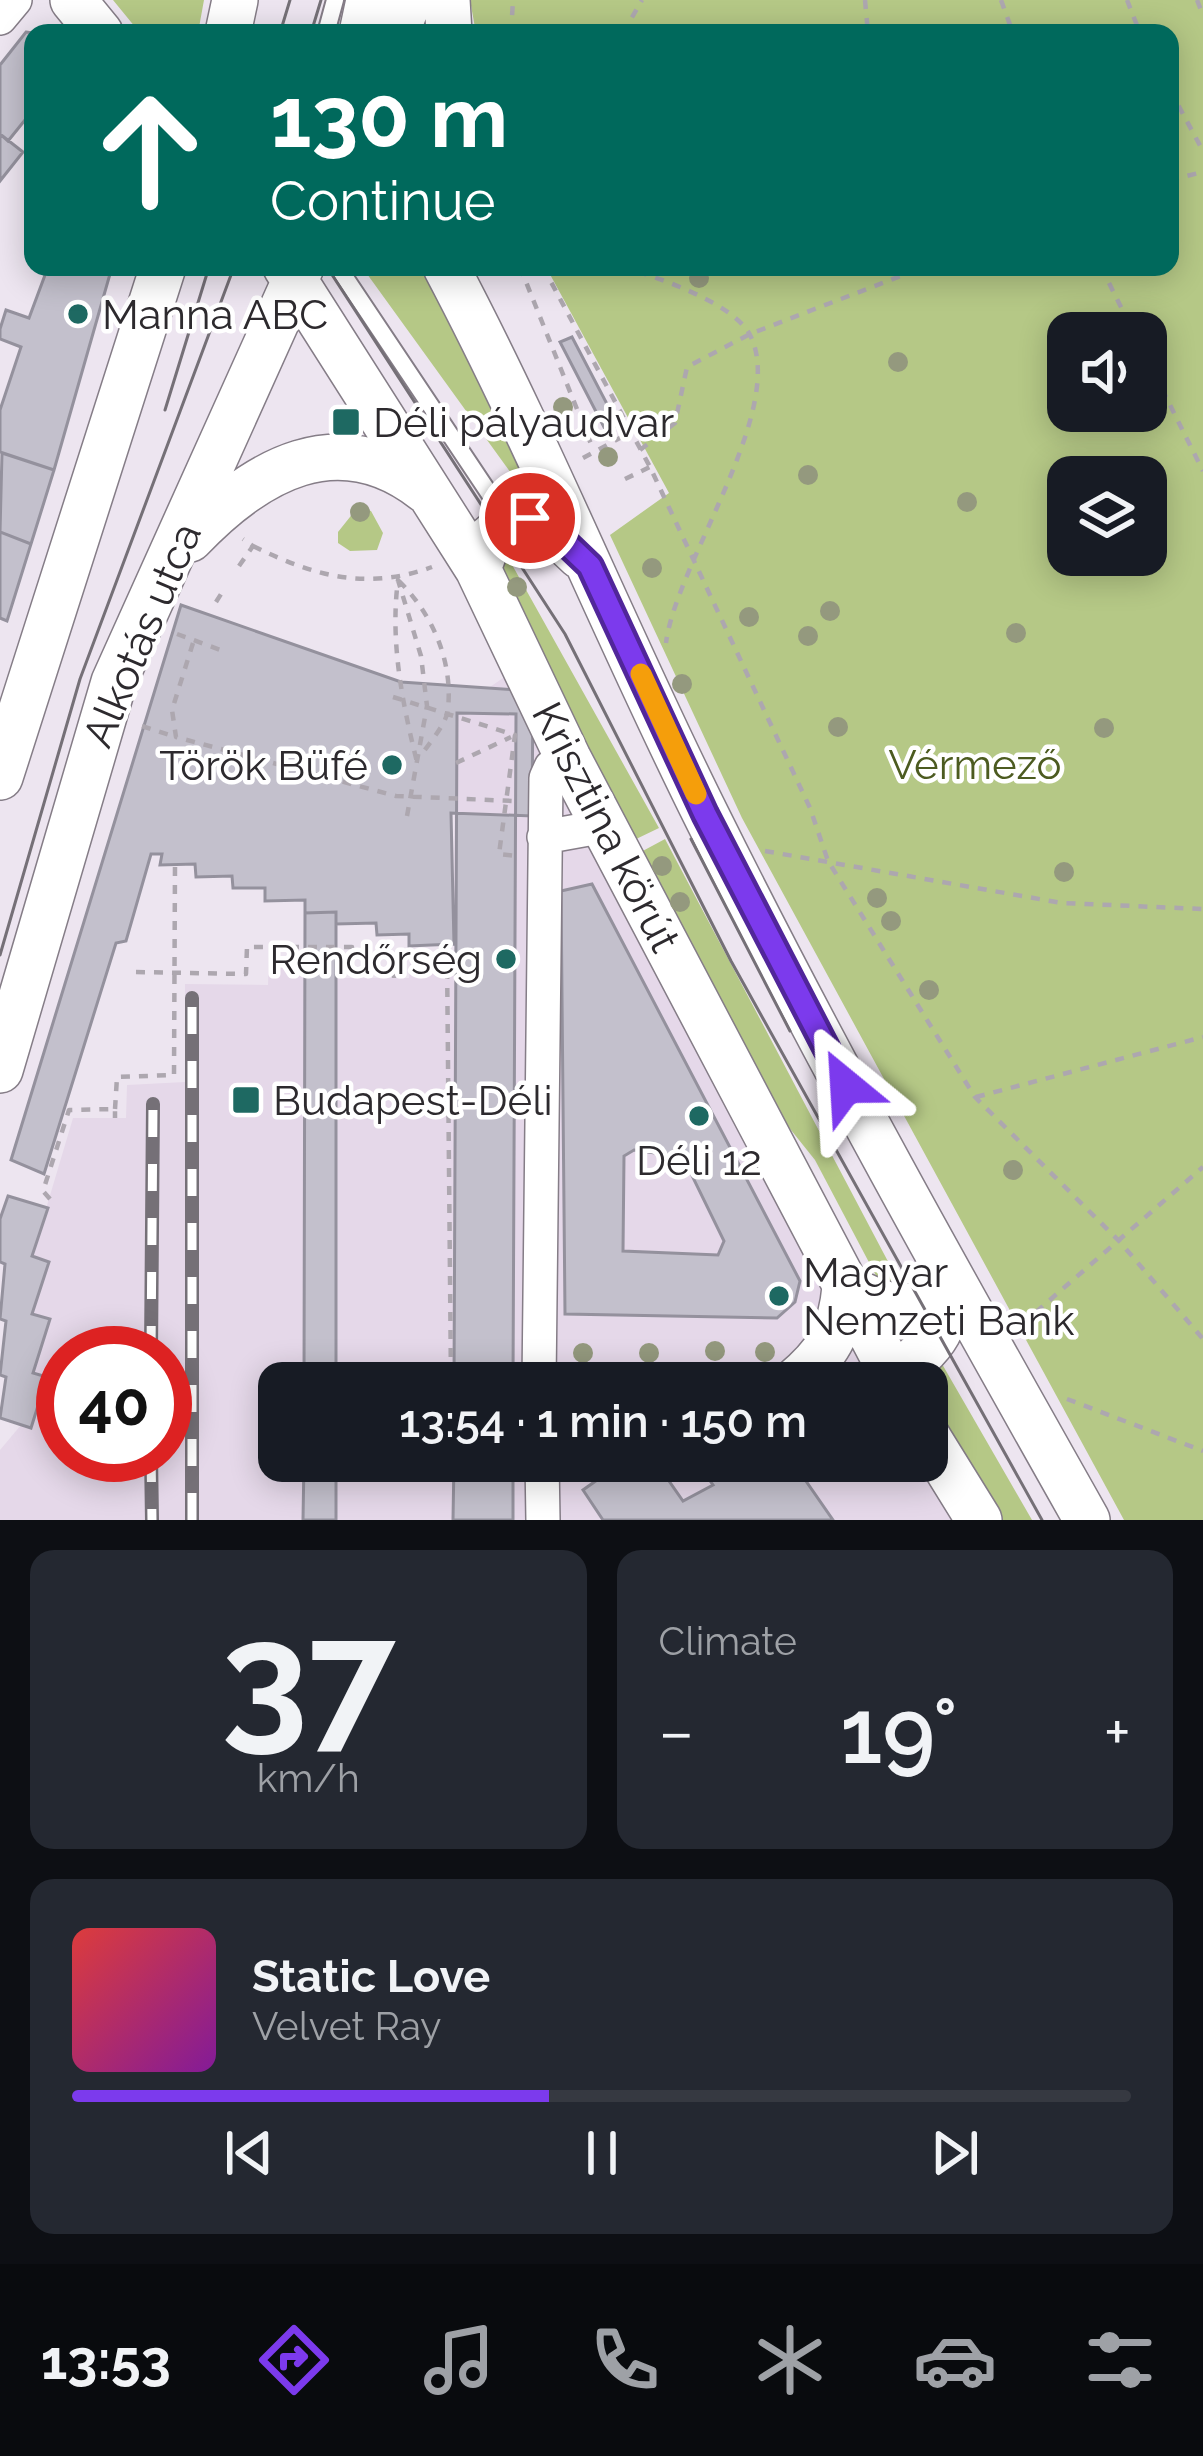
<!DOCTYPE html>
<meta charset="utf-8">
<style>
:root{--surface:#171b24;--page:#242831;--text:#f1f3f6;--muted:#9ea1a6;--line:#363941;--accent:#7c3aed}
body{margin:0;font-family:Raleway,sans-serif;background:var(--page);color:var(--text);height:100vh;display:flex;flex-direction:column;font-size:45px;white-space:nowrap}
*{box-sizing:border-box;margin:0}
p{font-size:39px;color:var(--muted)}
.icon{flex:none;width:66px;height:66px;fill:none;stroke:currentColor;stroke-width:2;stroke-linecap:round;stroke-linejoin:round}
.map{position:relative;height:1520px;overflow:hidden}
.side{display:flex;flex-direction:column;gap:30px;padding:30px;background:#0d0f14;flex:1}
.side>*{flex:none}
.hud{position:absolute;left:24px;top:24px;width:1155px;height:252px;border-radius:24px;box-shadow:0 6px 30px #0003;background:#00695c;color:#fff;overflow:hidden}
.buttons{position:absolute;left:1047px;top:312px;display:grid;gap:24px}
.buttons a{display:grid;place-items:center;width:120px;height:120px;border-radius:24px;background:var(--surface);box-shadow:0 6px 30px #0003;font-size:60px}
.speed{position:absolute;left:36px;top:1326px;display:flex;gap:24px;font-size:60px;font-weight:700;text-align:center}
.speed>*{display:grid;place-content:center;width:156px;height:156px;border-radius:50%;background:var(--surface);box-shadow:0 6px 30px #0003;line-height:1}
.speed .limit{border:18px solid #d22;background:#fff;color:#111}
.pin{position:absolute;display:grid;place-items:center;width:102px;height:102px;color:#fff;margin:-51px;border:6px solid #fff;border-radius:50%;box-shadow:0 3px 12px #0007}
.me{position:absolute;width:132px;margin:-66px;rotate:333deg;stroke-linejoin:round;filter:drop-shadow(0 0 9px #0008)}
.turn{display:flex;align-items:center;gap:42px;height:252px;padding:0 48px;font-size:54px}
.turn .icon{width:156px;height:156px;stroke-width:2.5}
.turn b{display:block;font-size:84px;line-height:102px}
.big{font-size:90px;font-weight:600;line-height:1.1}
.side .card{flex:1;display:flex;flex-direction:column;justify-content:center;gap:18px;min-width:0;padding:0 42px;border-radius:24px;background:var(--page)}
.side .dial{align-items:center;gap:0}
.dial b{font-size:156px;line-height:1}
.song{display:flex;align-items:center;gap:36px}
.cover{width:144px;height:144px;border-radius:18px;background:linear-gradient(135deg,hsl(0 70% 55%),hsl(290 70% 35%))}
.played{height:12px;border-radius:6px;background:linear-gradient(90deg,var(--accent) 45%,var(--line) 45%)}
.keys{display:flex;justify-content:space-around;direction:ltr}
.heat{display:flex;justify-content:space-between;align-items:center;font-size:66px;direction:ltr}
.side .tiles{flex:1;display:grid;gap:30px;grid-template-columns:1fr 1fr}
.card:last-child{grid-column:span 2}
.trip{position:absolute;left:258px;top:1362px;width:690px;height:120px;border-radius:24px;background:var(--surface);box-shadow:0 6px 30px #0003;font-weight:600;line-height:120px;text-align:center}
.tab-bar{display:flex;height:192px;justify-content:space-around;align-items:center;background:#090b0e;color:var(--muted)}
.tab-bar .icon{width:84px;height:84px}
.tab-bar .current{color:var(--accent)}
.tab-bar b{font-size:54px;color:var(--text)}
.map>svg:first-child{display:block}
</style>
<div class="map">
<svg width="1203" height="1520" viewBox="0 0 1203 1520">
<rect width="100%" height="100%" fill="#ede5f0"/>
<path fill="#e5d8e9" fill-rule="evenodd" d="M531,659L913,1383H279V1461H927V1408L993,1520H0V1450L21,1425L46,1377L33,1373L50,1320L32,1314V1256L73,1118H126L127,1085L185,1082V984L268,985L269,957H337L338,978H409L410,962H454L455,711ZM63,1353H165V1455H63Z"/>
<path fill="#b5c886" fill-rule="evenodd" d="M113,0H204L198,33H140Z
M470,0H1203V1520H1124L742,818L610,535L669,493L546,267H1170V33H476ZM1068,333H1146V411H1068ZM1068,477H1146V555H1068Z
M362,267H426L540,499L529,498Z
M358,507L371,511L383,533L377,550L350,551L338,543V532Z
M505,552L659,828L632,841L498,559Z
M665,839L902,1288L882,1287L815,1160L775,1110L639,853Z
M938,1357L1032,1520H999L927,1402V1383H916Z"/>
<path fill="#c3c0cc" stroke="#94919d" stroke-width="3" fill-rule="evenodd" d="M26,32L33,33V119L29,115L8,141L0,134V65Z
M0,134L23,152L0,181Z
M48,267H112L54,470L0,452V410L21,347L0,339V329L6,310L29,318Z
M572,337L618,425L606,431L560,342Z
M2,453L54,470L31,544L0,532Z
M0,532L31,544L7,621L0,618Z
M181,605L401,682L533,691L532,816L451,813L454,944L409,946V934L377,935L376,923L336,924V912L305,913V900L265,901V888H233L232,876L196,877L195,864L160,865L162,854H151L126,941L116,943L44,1174L11,1160Z
M457,713L516,714L513,1383H454Z
M592,884L800,1281L795,1302L777,1318L565,1314L561,891ZM634,1150L683,1157L724,1241L718,1255L623,1251L624,1156Z
M336,912V1383H304L305,913Z
M8,1196L48,1208L32,1256L49,1262L32,1314L50,1319L33,1373L47,1377L31,1428L0,1418L6,1377L0,1375L6,1321L0,1319L5,1264L0,1262V1219Z
M304,1461H336V1520H303Z
M454,1461H513V1520H453Z
M624,1461H655L683,1501L713,1485L696,1461H792L833,1520H603L583,1490Z"/>
<g fill="none" stroke-linecap="round" stroke-linejoin="round">
<defs>
<path id="lane" d="M326,33L335,0
M338,267L507,520"/>
<path id="street" d="M0,18L15,0
M544,837L605,826
M539,1383L546,778L551,767L568,758
M559,1383H727
M542,1461L543,1520"/>
<path id="secondary" d="M73,0L100,33
M447,0L449,33
M228,33L235,0
M362,33L369,0
M396,33L409,0
M286,267L478,569L568,758L897,1383
M446,267C541,447 616,635 707,817C825,1055 956,1288 1087,1520
M190,539C256,470 338,422 425,490
M478,569L489,539L512,519L546,524L580,556
M0,777L163,267
M0,1070L114,682L301,267
M845,1287C882,1305 916,1321 946,1286
M893,1377C933,1347 957,1324 941,1271
M793,1383C827,1355 841,1332 845,1287
M927,1436L979,1520"/>
</defs>
<use href="#lane" stroke="#857d87" stroke-width="20"/>
<use href="#street" stroke="#857d87" stroke-width="36"/>
<use href="#secondary" stroke="#857d87" stroke-width="48"/>
<path stroke="#ada7af" stroke-width="4.5" stroke-dasharray="9 9" stroke-linecap="butt" d="M865,0L868,33
M1001,0L1013,33
M1127,0L1140,33
M1197,0L1203,15
M511,33L513,0
M623,33L642,0
M1170,90L1203,151
M1170,180L1203,172
M520,267L593,449
M543,267L650,467L810,808L828,861L975,1097L1120,1242L1203,1339
M621,267C655,276 734,303 750,335C788,409 676,563 666,643
M888,267L895,278
M1101,267L1134,333
M1146,357L1203,471
M640,450L675,423L687,367L750,334L924,267
M583,458L631,432
M625,479L650,467
M253,546C314,576 366,591 432,567
M239,566L253,546L243,539
M399,581C432,614 453,660 448,709C447,724 428,744 420,757
M216,602L223,591
M177,634L226,652
M193,643L172,710L176,737L396,796L514,801
M393,697L515,735L499,854L517,856
M142,726L176,737
M456,763L511,737
M407,816L427,706L421,656L398,580C390,641 402,702 417,762
M765,851L1062,903L1203,909
M136,972L246,974L247,947H352V955H447L451,1383
M394,978V955
M976,1097L1203,1037
M115,1109L117,1077L174,1075L175,865
M50,1199L43,1191L69,1110L115,1109V1118
M1036,1312L1203,1167
M1067,1399L1203,1451"/>
<use href="#lane" stroke="#fff" stroke-width="16"/>
<use href="#street" stroke="#fff" stroke-width="33"/>
<use href="#secondary" stroke="#fff" stroke-width="45"/>
<path stroke="#757077" stroke-width="3" d="M280,33L290,0
M311,33L321,0
M327,267L565,634L731,961L1042,1520
M165,410L209,267
M691,839L790,1031
M0,955L80,679L234,267"/>
<defs>
<path id="rail" d="M151,1353L153,1104
M151,1455L152,1520
M192,1520V998"/>
</defs>
<use href="#rail" stroke="#757077" stroke-width="14"/>
<use href="#rail" stroke="#fff" stroke-width="9" stroke-dasharray="27" stroke-linecap="butt"/>
</g>
<g fill="#94997e">
<circle cx="699" cy="278" r="10"/>
<circle cx="898" cy="362" r="10"/>
<circle cx="563" cy="407" r="10"/>
<circle cx="608" cy="457" r="10"/>
<circle cx="808" cy="475" r="10"/>
<circle cx="967" cy="502" r="10"/>
<circle cx="360" cy="512" r="10"/>
<circle cx="652" cy="568" r="10"/>
<circle cx="517" cy="587" r="10"/>
<circle cx="830" cy="611" r="10"/>
<circle cx="749" cy="617" r="10"/>
<circle cx="1016" cy="633" r="10"/>
<circle cx="808" cy="636" r="10"/>
<circle cx="682" cy="684" r="10"/>
<circle cx="838" cy="727" r="10"/>
<circle cx="1104" cy="728" r="10"/>
<circle cx="662" cy="866" r="10"/>
<circle cx="1064" cy="872" r="10"/>
<circle cx="877" cy="898" r="10"/>
<circle cx="680" cy="902" r="10"/>
<circle cx="891" cy="921" r="10"/>
<circle cx="929" cy="990" r="10"/>
<circle cx="1013" cy="1170" r="10"/>
<circle cx="715" cy="1351" r="10"/>
<circle cx="765" cy="1352" r="10"/>
<circle cx="583" cy="1353" r="10"/>
<circle cx="649" cy="1353" r="10"/>
</g>
<g fill="none" stroke-linecap="round" stroke-linejoin="round">
<defs>
<path id="route" d="M530,518L546,524L590,566L705,814L846,1086"/>
</defs>
<use href="#route" stroke="#51269a" stroke-width="30"/>
<use href="#route" stroke="#7c3aed" stroke-width="21"/>
<path stroke="#f59e0b" stroke-width="21" d="M641,674L696,794"/>
</g>
<g fill="#1e6962" stroke="#fff" stroke-width="4.5">
<circle cx="78" cy="314" r="12"/>
<rect x="331" y="407" width="30" height="30" rx="6"/>
<circle cx="392" cy="765" r="12"/>
<circle cx="506" cy="959" r="12"/>
<rect x="231" y="1085" width="30" height="30" rx="6"/>
<circle cx="699" cy="1116" r="12"/>
<circle cx="779" cy="1296" r="12"/>
</g>
<g text-anchor="middle" dominant-baseline="central" stroke-width="9" stroke-linejoin="round" paint-order="stroke">
<g font-size="42" fill="#2d2a2e" stroke="#fff" text-anchor="start">
<text x="102" y="314">Manna ABC</text>
<text x="373" y="422">Déli pályaudvar</text>
<text x="368" y="765" text-anchor="end">Török Büfé</text>
<text x="482" y="959" text-anchor="end">Rendőrség</text>
<text x="273" y="1100">Budapest-Déli</text>
<text x="699" y="1160" text-anchor="middle">Déli 12</text>
<text x="803" y="1272">Magyar<tspan x="803" dy="48">Nemzeti Bank</tspan></text>
</g>
<g font-size="42" fill="#2d2a2e" stroke="#fff">
<text transform="translate(142 635) rotate(-67)">Alkotás utca</text>
<text transform="translate(606 827) rotate(63)">Krisztina körút</text>
</g>
<g font-size="42" fill="#4c5b20" stroke="#fff">
<text x="975" y="764">Vérmező</text>
</g>
</g>
</svg>
<div class="buttons">
<a><svg class="icon" aria-label="sound" viewBox="0 0 24 24"><path d="M4 9h4l5-4v14l-5-4H4zM17 9q2 3 0 6"/></svg></a>
<a><svg class="icon" aria-label="layers" viewBox="0 0 24 24"><path d="M12 4l9 5-9 5-9-5zM3 14l9 5 9-5"/></svg></a>
</div>
<div class="speed"><div class="limit">40</div></div>
<div class="pin" style="left:530px;top:518px;background:#d93025"><svg class="icon" aria-label="arrive" viewBox="0 0 24 24"><path d="M6 21V4h12l-3 4 3 4H6"/></svg></div>
<svg class="me" style="left:846px;top:1086px" viewBox="-20 -20 40 40"><path d="M0-17L14 15 0 8-14 15z" fill="#7c3aed" stroke="#fff" stroke-width="4"/></svg>
<div class="trip">13:54 · 1 min · 150 m</div>
<div class="hud">
<div class="turn"><svg class="icon" aria-label="ahead" viewBox="0 0 24 24"><path d="M12 20V5M6 11l6-6 6 6"/></svg><div><b>130 m</b>Continue</div></div>
</div>
</div>
<section class="side">
<div class="tiles">
<div class="card dial"><b>37</b><p>km/h</p></div>
<div class="card"><p>Climate</p>
<div class="heat"><a>−</a><b class="big">19°</b><a>+</a></div>
</div>
<div class="card">
<div class="song"><i class="cover"></i><div><b>Static Love</b><p>Velvet Ray</p></div></div>
<div class="played"></div>
<div class="keys"><svg class="icon" aria-label="previous" viewBox="0 0 24 24"><path d="M18 5L8 12l10 7zM5 5v14"/></svg><svg class="icon" aria-label="pause" viewBox="0 0 24 24"><path d="M8 5v14M16 5v14"/></svg><svg class="icon" aria-label="next" viewBox="0 0 24 24"><path d="M6 5l10 7-10 7zM19 5v14"/></svg></div>
</div>
</div>
</section>
<nav class="tab-bar">
<b>13:53</b>
<svg class="icon current" aria-label="directions" viewBox="0 0 24 24"><path d="M12 3l9 9-9 9-9-9zM9 14v-3h6M13 9l2 2-2 2"/></svg>
<svg class="icon" aria-label="music" viewBox="0 0 24 24"><path d="M9 18V5l10-2v13"/><circle cx="6" cy="18" r="3"/><circle cx="16" cy="16" r="3"/></svg>
<svg class="icon" aria-label="phone" viewBox="0 0 24 24"><path d="M5 4h4l2 5-3 2q2 4 5 5l2-3 5 2v4C11 20 4 13 5 4z"/></svg>
<svg class="icon" aria-label="climate" viewBox="0 0 24 24"><path d="M12 3v18M4 7l16 10M4 17L20 7"/></svg>
<svg class="icon" aria-label="car" viewBox="0 0 24 24"><path d="M5 17H2v-5l4-1 3-4h7l3 4 3 1v5h-3M9 17h6M6 11h13"/><circle cx="7" cy="17" r="2"/><circle cx="17" cy="17" r="2"/></svg>
<svg class="icon" aria-label="filters" viewBox="0 0 24 24"><path d="M4 7h16M4 17h16"/><circle cx="9" cy="7" r="2"/><circle cx="15" cy="17" r="2"/></svg>
</nav>
